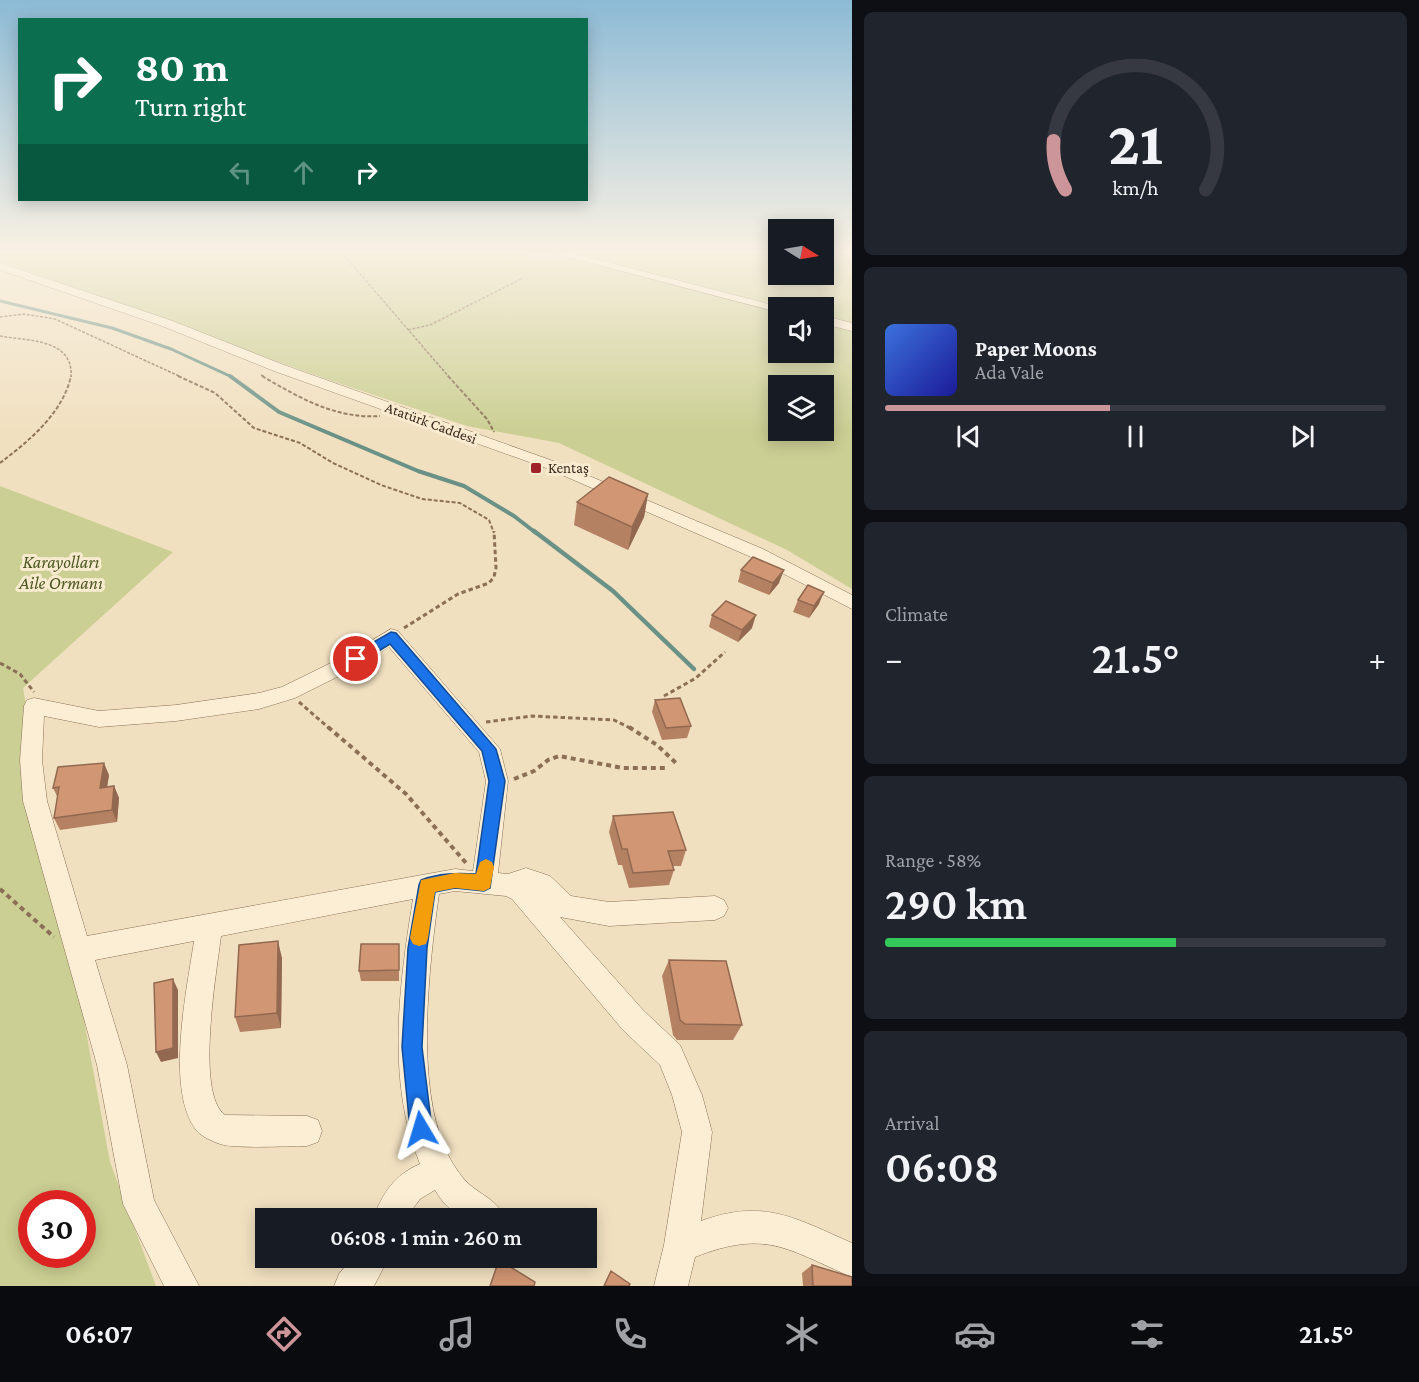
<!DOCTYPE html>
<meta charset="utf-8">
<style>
:root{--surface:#171b24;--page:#20242c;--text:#f1f3f6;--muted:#9ea1a6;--line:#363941;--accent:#cc959a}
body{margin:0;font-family:"Crimson Pro",serif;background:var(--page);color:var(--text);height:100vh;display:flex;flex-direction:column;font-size:22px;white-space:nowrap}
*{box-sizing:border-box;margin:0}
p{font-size:20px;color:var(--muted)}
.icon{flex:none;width:33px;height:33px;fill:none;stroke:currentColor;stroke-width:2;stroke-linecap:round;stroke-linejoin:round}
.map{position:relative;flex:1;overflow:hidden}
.sheet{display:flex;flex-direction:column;gap:12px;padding:12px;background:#0d0f14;width:567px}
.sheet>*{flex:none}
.hud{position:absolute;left:18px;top:18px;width:570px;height:183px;border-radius:0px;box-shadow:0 3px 15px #0003;background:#0b6e4f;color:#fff;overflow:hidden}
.needle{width:39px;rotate:101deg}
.buttons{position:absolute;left:768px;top:219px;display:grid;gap:12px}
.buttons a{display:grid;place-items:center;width:66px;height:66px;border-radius:0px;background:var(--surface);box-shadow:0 3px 15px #0003;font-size:30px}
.speed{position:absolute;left:18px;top:1190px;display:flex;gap:12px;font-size:30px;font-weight:700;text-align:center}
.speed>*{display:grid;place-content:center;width:78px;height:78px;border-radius:50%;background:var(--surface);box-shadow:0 3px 15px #0003;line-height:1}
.speed .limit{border:9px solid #d22;background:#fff;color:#111}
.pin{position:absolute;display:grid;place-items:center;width:51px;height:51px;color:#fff;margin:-26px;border:3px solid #fff;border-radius:50%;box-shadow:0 2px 6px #0007}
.me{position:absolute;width:66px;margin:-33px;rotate:353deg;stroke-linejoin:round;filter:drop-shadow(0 0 4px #0008)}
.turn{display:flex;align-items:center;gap:21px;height:126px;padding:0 18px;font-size:27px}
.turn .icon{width:78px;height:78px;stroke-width:2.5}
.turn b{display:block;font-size:42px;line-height:51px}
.lanes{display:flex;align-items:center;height:57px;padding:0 18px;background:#0003;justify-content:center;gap:30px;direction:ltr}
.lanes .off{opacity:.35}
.big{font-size:45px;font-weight:600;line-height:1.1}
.sheet .tile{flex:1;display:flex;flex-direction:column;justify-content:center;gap:9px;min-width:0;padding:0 21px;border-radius:9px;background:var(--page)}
.sheet .dial{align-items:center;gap:0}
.dial svg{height:156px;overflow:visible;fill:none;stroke:var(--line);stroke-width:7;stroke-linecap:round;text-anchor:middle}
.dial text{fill:var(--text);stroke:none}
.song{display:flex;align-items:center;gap:18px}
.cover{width:72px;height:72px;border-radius:9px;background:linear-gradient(135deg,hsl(220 70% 55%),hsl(240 70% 35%))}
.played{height:6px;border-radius:3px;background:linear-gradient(90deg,var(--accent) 45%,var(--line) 45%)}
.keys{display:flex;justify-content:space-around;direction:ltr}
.heat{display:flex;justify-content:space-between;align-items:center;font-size:33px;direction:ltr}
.charge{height:9px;border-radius:4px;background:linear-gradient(90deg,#34c759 58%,var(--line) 0)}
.trip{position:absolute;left:255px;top:1208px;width:342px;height:60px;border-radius:0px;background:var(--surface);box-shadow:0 3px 15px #0003;font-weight:600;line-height:60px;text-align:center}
.tabs{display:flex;height:96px;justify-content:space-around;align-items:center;background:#090b0e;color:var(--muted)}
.tabs .icon{width:42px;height:42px}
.tabs .current{color:var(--accent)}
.tabs b{font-size:27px;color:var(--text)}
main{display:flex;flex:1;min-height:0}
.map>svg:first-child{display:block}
</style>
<main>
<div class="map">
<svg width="852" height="1286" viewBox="0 0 852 1286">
<rect width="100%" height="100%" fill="#f1e0c0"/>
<path fill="#cbcf93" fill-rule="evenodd" d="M0,253H514L544,259L554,257L564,259L572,253H778V274H824V254L852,258V589L787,550L559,443L467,426L326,379L0,261ZM778,308H824V352H778ZM778,386H824V430H778Z
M0,486L173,552L23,688L110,1162L156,1286H0ZM32,1203H82V1254H32Z"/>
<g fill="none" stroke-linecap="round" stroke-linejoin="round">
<path stroke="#6a9186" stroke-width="3" d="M0,301L112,328L171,349L232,377"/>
<path stroke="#6a9186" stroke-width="4" d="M230,376L279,412L418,471L464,486L514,516L536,533"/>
<path stroke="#6a9186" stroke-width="4.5" d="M534,531L613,591L694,669"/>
<defs>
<path id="minor" d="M553,253H572L784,308H778V312Z
M840,253H852V257L841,255Z
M0,263L170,320L284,365L556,462L763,549L852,595V609L751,557L546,468L274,371L162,326L0,270Z
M824,316L852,323V331L824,324Z
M391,629L398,631L500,749L508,781L498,873L508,874L526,868L550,876L571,896L609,902L715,896L724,900L728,908L724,916L715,920L609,926L560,917L643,1010L680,1045L702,1095L712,1132L701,1221C764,1198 795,1218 852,1243V1277C786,1249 767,1229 695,1257L688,1286H654L664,1245L682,1132L672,1095L660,1065L623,1030L512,899L506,896L455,891L439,894C429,966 415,1084 446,1151C451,1161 461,1178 470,1185C483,1196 498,1201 505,1218C469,1218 456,1224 435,1190L420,1199L406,1218H373C383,1193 394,1175 420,1164C386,1082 399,985 413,899L221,936C217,970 195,1094 225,1115L307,1116L318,1120L322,1131L318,1142L307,1146C288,1146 235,1149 220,1144C212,1141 202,1137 196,1130C165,1090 187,989 194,941L95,960L127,1065L154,1200L199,1286H164L123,1204L97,1065L23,801L20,760L24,706L27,700L34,698L99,711L176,705L259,693L282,687L349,654ZM389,647L479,752L486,781L473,871L455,869L87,936L47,801L42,760L44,716L99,727L176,721L259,709L295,698L363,664Z
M353,1257H389L374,1286H334L339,1274Z"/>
</defs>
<use href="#minor" stroke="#8b7057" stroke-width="1"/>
<path stroke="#8b7057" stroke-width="1.5" stroke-dasharray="3 1.5" stroke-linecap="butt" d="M342,253L449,377
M0,317L24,314L55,319L181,377
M408,330L430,325L523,278
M0,336C26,341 74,338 71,377
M261,375L265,377"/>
<path stroke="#8b7057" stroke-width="2" stroke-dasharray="4 2" stroke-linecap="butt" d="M178,376L215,393L254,428L300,443L333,463L381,485L422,499L460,503L489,520L494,533
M262,376C300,398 335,419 380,416
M448,376L487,419L494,432
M0,463C29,441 63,413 71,376"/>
<path stroke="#8b7057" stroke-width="3" stroke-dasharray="4.5 3" stroke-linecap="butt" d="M404,628L458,594L489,583L494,577L496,568L494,531
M0,663L20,674L34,692
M664,696L696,678L725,652
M299,702L330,729
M486,722L532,716L614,720L632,729"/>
<path stroke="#8b7057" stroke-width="4" stroke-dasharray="5 4" stroke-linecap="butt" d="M328,727L406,794L466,863
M629,727L657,745L676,763
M514,779L534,771L548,760L559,756L623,768H667
M0,889L54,937"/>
<use href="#minor" fill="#fbeed4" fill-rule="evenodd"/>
</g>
<path fill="#b48163" d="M648,494L644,517L628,550L574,525L577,502Z
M741,570L779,583L769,595L738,582Z
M798,600L819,604L809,618L793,612Z
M712,615L752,628L738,642L709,627Z
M655,700L691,726L687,738L662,740L652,712Z
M109,775L107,787L114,786L119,798L117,822L60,830L54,818L58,798L53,788Z
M613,816L686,850L681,866H673L674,870L669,885L629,888L622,865H618L609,832Z
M399,944V981H361L359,971Z
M282,958L281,1028L240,1032L235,1017Z
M669,960L742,1025L733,1040H677L673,1035L662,976Z
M812,1265L852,1286H803L802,1273Z"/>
<path fill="#926950" d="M648,494L644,517L628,550L632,527Z
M784,570L779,583L769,595L773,583Z
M824,592L819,604L809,618L814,606Z
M756,615L752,628L738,642L742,630Z
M104,763L109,775L105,800L100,788Z
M114,786L119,798L117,822L112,810Z
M278,941L282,958L281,1028L277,1013Z
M173,979L178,990V1058L161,1062L156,1052Z"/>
<path fill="#d19673" stroke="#926950" stroke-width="1.5" d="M609,477L648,494L632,527L577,502Z
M753,557L784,570L773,583L741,570Z
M808,585L824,592L814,606L798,600Z
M726,601L756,615L742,630L712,615Z
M680,698L691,726L666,728L655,700Z
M104,763L100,788L114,786L112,810L54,818L59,787L53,788L58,767Z
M673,812L686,850L668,851L674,870L633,873L627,849H622L613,816Z
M278,941L277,1013L235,1017L239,945Z
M361,944H399V970L359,971Z
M669,960L726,961L742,1025L685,1024L680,1020Z
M173,979V1048L156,1052L154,983Z
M499,1260L535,1282L534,1286H490Z
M812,1265L852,1277V1286H813Z
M611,1271L630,1284L629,1286H604Z"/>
<linearGradient id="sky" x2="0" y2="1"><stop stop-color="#8cbad5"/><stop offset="0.58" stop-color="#f9f1e3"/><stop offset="1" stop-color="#f9f1e3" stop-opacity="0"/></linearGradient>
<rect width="852" height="433" fill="url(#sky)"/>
<path fill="#1a73e8" stroke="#114b97" stroke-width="1.5" d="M391,632L396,633L496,749L505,781L490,888L484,891L455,888L435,892L427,948L422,1047L432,1129L429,1136L421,1139L414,1136L410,1129L402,1047L408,948L419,885L421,880C439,873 457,873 476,874L489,781L482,751L390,644L361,662H351L349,659L351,655Z"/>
<path fill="#f59e0b" d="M486,859L492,862L494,867L490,888L484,891L455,888L435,892L428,938L426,944L419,946L413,944L410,938L421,880L455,873L476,874L480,862Z"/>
<rect fill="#9e2329" stroke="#f8ebd0" stroke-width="2" x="530" y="462" width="12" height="12" rx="3"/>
<g text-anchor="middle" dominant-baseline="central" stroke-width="6" stroke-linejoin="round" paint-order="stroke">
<g font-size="15" fill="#3a291c" stroke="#f8ebd0">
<text transform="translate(431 423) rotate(20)">Atatürk Caddesi</text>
</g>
<g font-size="15" fill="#3a291c" stroke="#f8ebd0" text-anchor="start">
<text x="548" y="468">Kentaş</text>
</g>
<g font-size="18" font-style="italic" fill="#4c5821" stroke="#f8ebd0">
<text x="61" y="562">Karayolları<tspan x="61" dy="21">Aile Ormanı</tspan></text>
</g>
</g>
</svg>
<div class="buttons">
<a><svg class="needle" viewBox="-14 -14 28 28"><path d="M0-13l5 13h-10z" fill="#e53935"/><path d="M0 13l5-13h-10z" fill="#9ea1a6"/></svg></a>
<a><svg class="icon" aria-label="sound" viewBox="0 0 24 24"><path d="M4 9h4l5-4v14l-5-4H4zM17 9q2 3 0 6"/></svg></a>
<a><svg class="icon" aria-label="layers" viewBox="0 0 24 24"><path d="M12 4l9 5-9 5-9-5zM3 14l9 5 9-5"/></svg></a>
</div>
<div class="speed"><div class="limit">30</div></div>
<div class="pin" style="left:356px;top:659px;background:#d93025"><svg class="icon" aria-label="arrive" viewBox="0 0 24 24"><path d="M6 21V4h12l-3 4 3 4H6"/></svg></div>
<svg class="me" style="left:421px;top:1129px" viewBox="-20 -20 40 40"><path d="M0-17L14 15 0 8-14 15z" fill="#1a73e8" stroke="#fff" stroke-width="4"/></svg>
<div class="trip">06:08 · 1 min · 260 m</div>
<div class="hud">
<div class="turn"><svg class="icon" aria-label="right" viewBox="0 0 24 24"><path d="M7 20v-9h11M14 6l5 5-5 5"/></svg><div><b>80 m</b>Turn right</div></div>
<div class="lanes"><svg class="icon off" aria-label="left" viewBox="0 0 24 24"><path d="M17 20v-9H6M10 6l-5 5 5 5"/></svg><svg class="icon off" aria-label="ahead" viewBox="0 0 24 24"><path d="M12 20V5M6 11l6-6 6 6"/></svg><svg class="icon" aria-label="right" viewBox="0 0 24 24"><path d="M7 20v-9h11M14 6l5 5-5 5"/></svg></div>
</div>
</div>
<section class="sheet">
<div class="tile dial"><svg viewBox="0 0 100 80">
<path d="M14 69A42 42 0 1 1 86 69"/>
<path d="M14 69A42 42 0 0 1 8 44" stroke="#cc959a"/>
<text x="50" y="56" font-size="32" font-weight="700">21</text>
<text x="50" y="72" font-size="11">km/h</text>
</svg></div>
<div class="tile">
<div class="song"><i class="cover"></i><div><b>Paper Moons</b><p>Ada Vale</p></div></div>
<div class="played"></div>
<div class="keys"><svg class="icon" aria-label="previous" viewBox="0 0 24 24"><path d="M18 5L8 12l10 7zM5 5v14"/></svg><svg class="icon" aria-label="pause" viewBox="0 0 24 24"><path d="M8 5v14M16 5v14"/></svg><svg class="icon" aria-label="next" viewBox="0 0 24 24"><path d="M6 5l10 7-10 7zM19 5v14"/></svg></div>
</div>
<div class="tile"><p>Climate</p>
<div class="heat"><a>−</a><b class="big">21.5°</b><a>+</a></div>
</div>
<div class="tile"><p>Range · 58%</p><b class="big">290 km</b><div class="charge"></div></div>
<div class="tile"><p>Arrival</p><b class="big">06:08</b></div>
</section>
</main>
<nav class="tabs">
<b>06:07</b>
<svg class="icon current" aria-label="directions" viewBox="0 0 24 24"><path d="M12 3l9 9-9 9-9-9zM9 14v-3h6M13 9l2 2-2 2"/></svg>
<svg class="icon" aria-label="music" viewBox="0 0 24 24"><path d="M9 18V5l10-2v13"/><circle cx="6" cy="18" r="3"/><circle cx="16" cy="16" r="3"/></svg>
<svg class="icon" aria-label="phone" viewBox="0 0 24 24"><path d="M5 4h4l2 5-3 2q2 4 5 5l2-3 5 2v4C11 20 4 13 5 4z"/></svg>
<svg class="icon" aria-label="climate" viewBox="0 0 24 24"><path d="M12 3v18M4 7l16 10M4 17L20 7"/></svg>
<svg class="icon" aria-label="car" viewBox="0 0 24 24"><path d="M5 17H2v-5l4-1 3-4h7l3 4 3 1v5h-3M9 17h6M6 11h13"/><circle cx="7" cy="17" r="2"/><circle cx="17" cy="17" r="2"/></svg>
<svg class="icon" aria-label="filters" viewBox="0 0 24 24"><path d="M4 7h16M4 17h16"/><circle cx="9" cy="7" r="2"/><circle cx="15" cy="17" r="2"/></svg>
<b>21.5°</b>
</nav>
